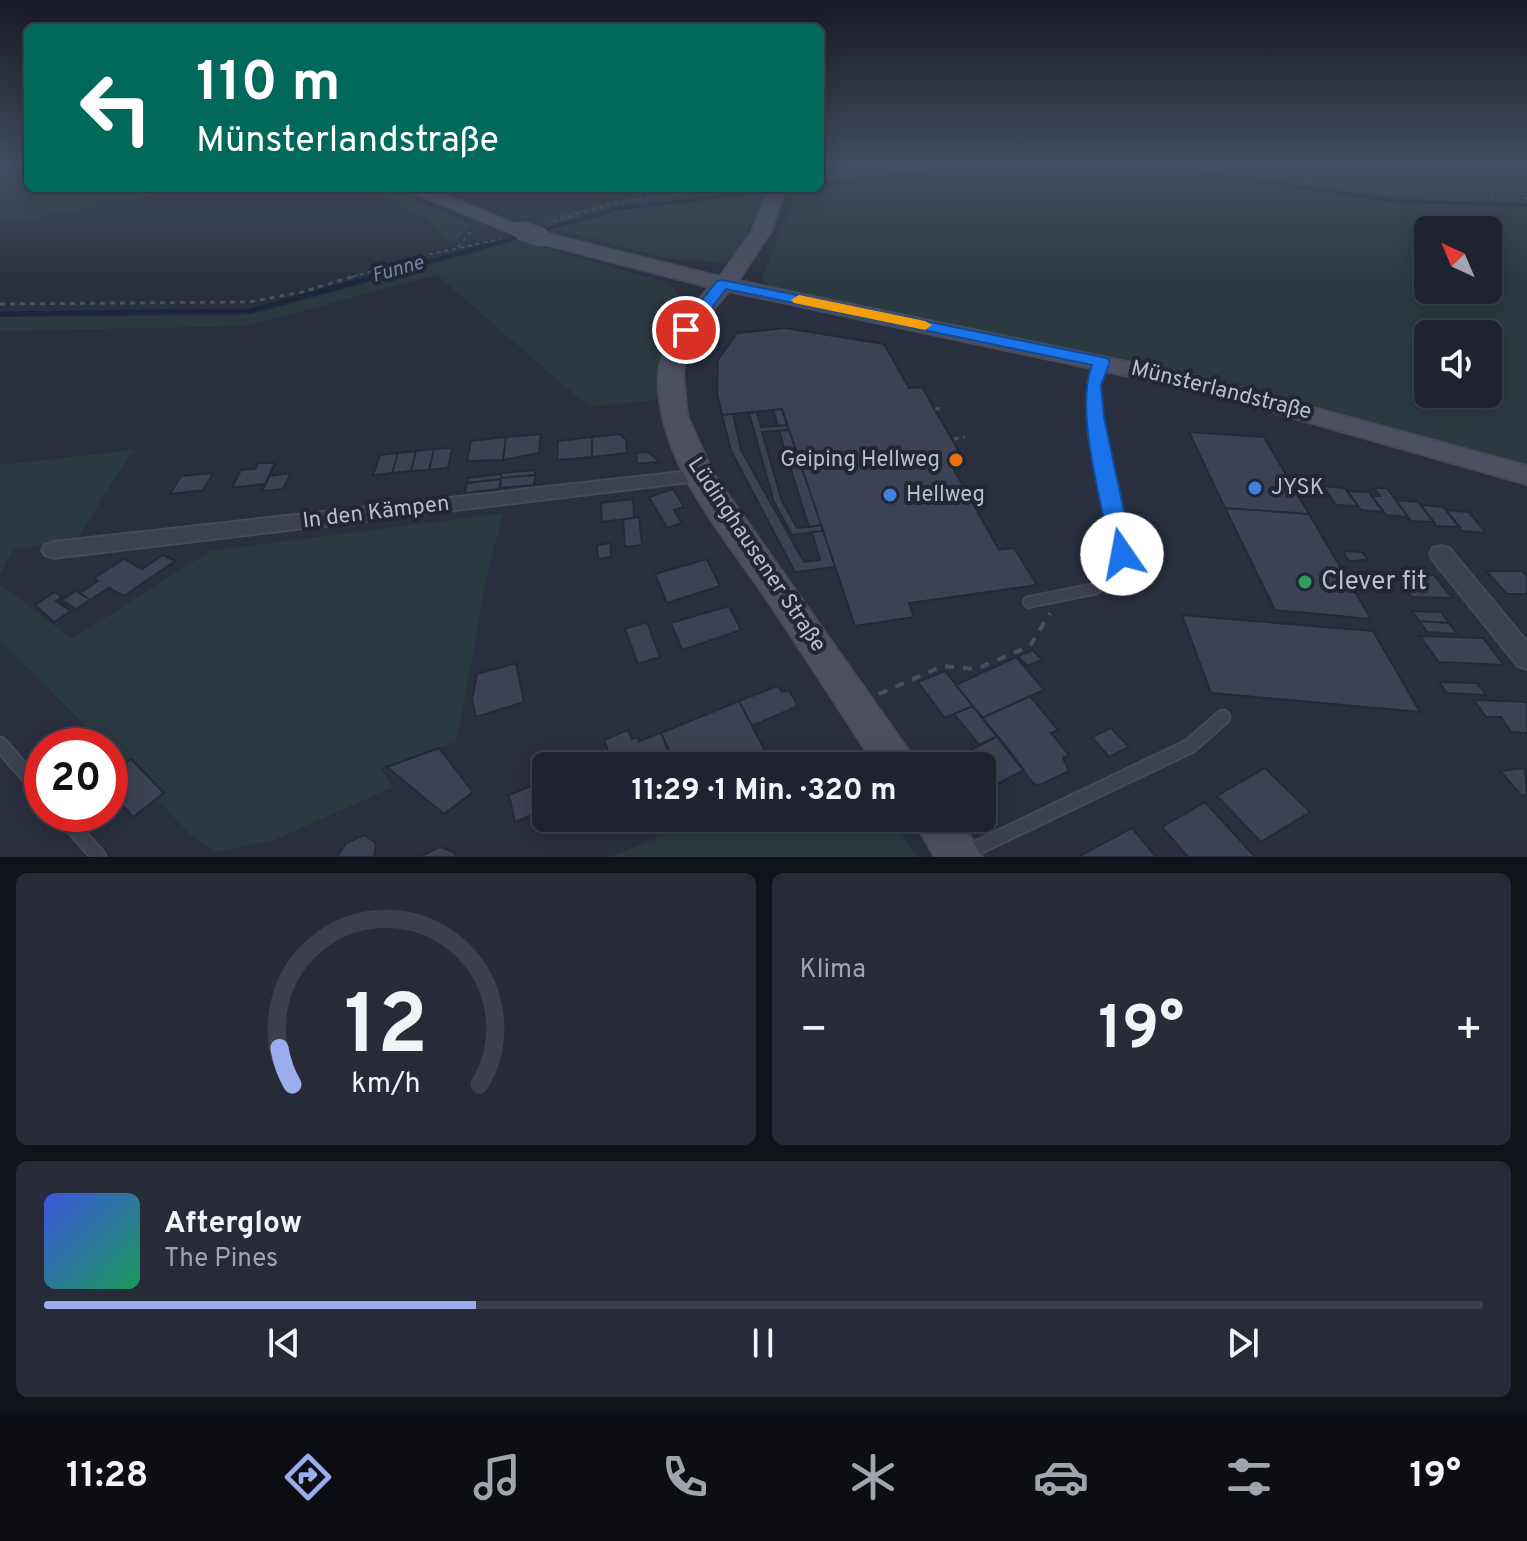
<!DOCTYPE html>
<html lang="de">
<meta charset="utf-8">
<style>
:root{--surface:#1f232f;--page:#272b37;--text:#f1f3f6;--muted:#a1a4aa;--line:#3c404b;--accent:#9baded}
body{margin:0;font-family:Overpass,sans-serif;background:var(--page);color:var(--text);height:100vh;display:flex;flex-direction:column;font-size:30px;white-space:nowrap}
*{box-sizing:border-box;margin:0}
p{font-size:26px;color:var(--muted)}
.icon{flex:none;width:44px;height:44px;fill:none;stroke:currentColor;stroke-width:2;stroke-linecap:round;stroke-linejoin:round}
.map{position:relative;height:857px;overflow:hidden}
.details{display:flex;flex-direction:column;gap:16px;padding:16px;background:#11131a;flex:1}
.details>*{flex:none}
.guide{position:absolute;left:24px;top:24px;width:800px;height:168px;border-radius:12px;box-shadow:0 4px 20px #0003,0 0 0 2px var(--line);background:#00695c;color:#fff;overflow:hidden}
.needle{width:52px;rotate:316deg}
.buttons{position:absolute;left:1414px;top:216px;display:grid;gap:16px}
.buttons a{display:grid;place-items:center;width:88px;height:88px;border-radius:12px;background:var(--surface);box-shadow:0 4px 20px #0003,0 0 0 2px var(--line);font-size:40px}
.speed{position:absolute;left:24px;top:728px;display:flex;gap:16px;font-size:40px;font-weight:700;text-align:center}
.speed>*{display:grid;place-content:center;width:104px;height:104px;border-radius:50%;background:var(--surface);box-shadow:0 4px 20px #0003,0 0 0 2px var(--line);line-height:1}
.speed .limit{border:12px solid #d22;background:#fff;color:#111}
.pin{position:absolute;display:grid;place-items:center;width:68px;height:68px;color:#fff;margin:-34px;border:4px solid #fff;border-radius:50%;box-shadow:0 2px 8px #0007}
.me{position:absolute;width:88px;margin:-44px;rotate:348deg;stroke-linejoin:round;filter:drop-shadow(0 0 6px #0008)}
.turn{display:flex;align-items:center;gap:28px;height:168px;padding:0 40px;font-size:36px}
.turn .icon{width:104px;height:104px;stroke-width:2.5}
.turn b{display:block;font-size:56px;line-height:68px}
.big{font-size:60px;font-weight:700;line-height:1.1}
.details .widget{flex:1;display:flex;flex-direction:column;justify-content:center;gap:12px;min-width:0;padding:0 28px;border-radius:12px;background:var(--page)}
.details .dial{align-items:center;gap:0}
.dial svg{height:208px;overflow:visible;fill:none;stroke:var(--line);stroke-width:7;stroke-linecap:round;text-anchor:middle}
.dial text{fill:var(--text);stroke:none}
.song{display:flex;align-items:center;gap:24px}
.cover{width:96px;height:96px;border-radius:12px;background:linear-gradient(135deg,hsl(230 70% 55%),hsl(150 70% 35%))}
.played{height:8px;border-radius:4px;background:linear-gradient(90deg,var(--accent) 30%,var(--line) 30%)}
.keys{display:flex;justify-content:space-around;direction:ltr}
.heat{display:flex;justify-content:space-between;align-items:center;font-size:44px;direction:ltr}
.details .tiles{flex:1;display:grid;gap:16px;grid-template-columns:1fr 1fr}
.widget:last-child{grid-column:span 2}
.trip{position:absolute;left:532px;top:752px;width:464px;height:80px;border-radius:12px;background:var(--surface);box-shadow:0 4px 20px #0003,0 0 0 2px var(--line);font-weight:700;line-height:80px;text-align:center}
.tab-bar{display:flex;height:128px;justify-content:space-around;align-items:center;background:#0c0e13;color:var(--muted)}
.tab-bar .icon{width:56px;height:56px}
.tab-bar .selected{color:var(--accent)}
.tab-bar b{font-size:36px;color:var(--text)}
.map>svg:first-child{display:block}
</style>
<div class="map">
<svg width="1527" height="857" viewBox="0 0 1527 857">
<rect width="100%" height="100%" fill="#292f3f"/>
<path fill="#2b3a40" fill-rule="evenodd" d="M0,165H28V188H194L0,224Z
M820,165H914L902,167L906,169L954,165H1167L1370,193L1527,200V466L1229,381L771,286L761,279L799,188H820ZM1428,230H1488V290H1428ZM1428,334H1488V394H1428Z
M1191,165H1527V196L1385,192Z
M368,188H390L470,224L454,245L425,219Z
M711,188H768L741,246L725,263L664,258L556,229L541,219L617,201Z
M518,241L670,283L680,298L657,400L589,407L437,275L246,326L0,331V317L238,316L261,312Z
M133,450L76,540L13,550L0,574V465Z
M504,513C480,587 473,666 456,742L381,768L393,787L274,840L216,852L190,834L110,751V746H105L0,639V584L72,639L210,551Z
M702,818H890L917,857H611Z"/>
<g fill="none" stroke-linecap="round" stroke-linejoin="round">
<path stroke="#1d253d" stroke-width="4" d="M1145,165L1397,201L1527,205
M820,185L999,165
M540,231L616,209L792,188
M373,277L522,236"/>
<path stroke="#1d253d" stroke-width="5" d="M0,314L250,311L381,275"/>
</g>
<path fill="#3c4255" stroke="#242837" stroke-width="2" d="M785,328L884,344L909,388L922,387L966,464L952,466L999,550L1014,548L1037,585L909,603L914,617L855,626L782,409L722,415L717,393L718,360L737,333Z
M782,409L787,425L778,426L773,410Z
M757,412L761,427L787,425L789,430L762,432L782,501L797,528L821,525L823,531L792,535L774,502L749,413Z
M733,414L741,450L804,562L820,560L812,532L823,531L835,567L795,572L731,451L722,415Z
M789,430L821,525L809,527L779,431Z
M1189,432L1264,437L1309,514L1225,508Z
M541,434L539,453L503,460L506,437Z
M620,434L626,440L627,453L592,457V437Z
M506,437L503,460L467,461L471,441Z
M592,437V457L557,460L558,441Z
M452,448L448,468L429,470L434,449Z
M434,449L429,470L411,471L416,451Z
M416,451L411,471L392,473L398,453Z
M648,452L660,462L637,464L636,453Z
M398,453L392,473L373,475L380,455Z
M258,463H275L265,484L232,488L241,470L255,469Z
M535,470V475L501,478V473Z
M213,473L203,490L170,494L181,476Z
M291,473L283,489L262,491L270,476Z
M501,474V479L467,483L468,478Z
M535,475L534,485L500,488L501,478Z
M501,479L499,489L465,493L467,483Z
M1323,486L1345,488L1358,506L1336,505Z
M1374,488H1387L1408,517L1386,515L1372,496H1380Z
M673,489L684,507L674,510L682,523L667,528L649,497Z
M1347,491L1369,492L1383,512L1361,510Z
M633,499L634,518L602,522L601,503Z
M1396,500L1418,502L1434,522L1411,521Z
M1421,505L1443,507L1460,527L1436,526Z
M1225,508L1309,514L1371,619L1275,610Z
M1446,510L1469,512L1486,533L1462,531Z
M639,517L642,545L625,547L623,519Z
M611,543V557L598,559L597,545Z
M1343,551L1362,552L1368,560L1349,561Z
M163,555L175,561L124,596L109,588L90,600L80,593L98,581L94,578L124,559L142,569Z
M707,559L720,586L667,603L655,574Z
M1486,571H1522L1527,576V594H1507Z
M1394,572L1434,575L1452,598L1412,597Z
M76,591L90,600L76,609L61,600Z
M55,592L62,597L56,601L71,611L54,622L35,605Z
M729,606L741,630L682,650L671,623Z
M1412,611L1441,612L1449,623L1419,621Z
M1182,615L1373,631L1420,712L1211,693Z
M1419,621L1449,623L1457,634L1427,632Z
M647,622L660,657L638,664L625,629Z
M1420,636L1483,638L1504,665L1439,662Z
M1033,650L1042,660L1027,666L1018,656Z
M1016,657L1044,690L982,718L956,685Z
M516,663L524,702L476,717L472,699L477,674Z
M945,671L973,706L945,718L918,682Z
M1439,682L1477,683L1486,695L1447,693Z
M778,686L782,692L789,690L798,706L752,726L739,701Z
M1030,696L1058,730L1051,733L1069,755L1063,758L1069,771L1040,785L1034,784L982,718Z
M1474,700L1527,702V733L1511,732L1501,717H1486Z
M739,701L765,751L731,766H675L661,733Z
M973,706L997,736L979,745L954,714Z
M1111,728L1129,747L1109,757L1092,737Z
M628,730L632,739L637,737L639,741L661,733L672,757L650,766H614L604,740Z
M998,736L1024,770L982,792V766H948L945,763Z
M439,748L473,792L444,814L387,767Z
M609,754L614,766H580Z
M131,759L164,793L133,817L110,791V774Z
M1265,768L1310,812L1261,842L1217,796Z
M1525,768L1527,795L1522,796L1500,771Z
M546,780V809L515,822L509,795Z
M1205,802L1255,857H1188L1162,827Z
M1132,828L1156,857H1078Z
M364,835L376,843L374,857H337L346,843Z
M440,847L454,852L457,857H419Z"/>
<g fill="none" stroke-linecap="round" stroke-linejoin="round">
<defs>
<path id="lane-far2" d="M1096,422L1093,385L1102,362"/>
<path id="lane-far1" d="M1029,602L1094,589L1124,569L1096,420"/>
<path id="lane" d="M0,744L42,792
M61,814L99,857
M966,853L1190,746L1223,717"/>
<path id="street" d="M700,470L710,476L707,480L53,558L45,555L42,550L45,545L53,542Z
M1441,546L1449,548L1527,642V669L1518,666L1433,560L1430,554L1433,548Z"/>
<path id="secondary" d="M403,188H426L529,230L520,235L514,234Z
M769,188H785L770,232L738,281L1204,378L1527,466V484L1200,391L729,291L707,316L685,353L683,375L687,416L713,474L919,766H876C841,711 805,657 769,602C725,536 655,459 659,375C661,341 688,311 710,287L537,242L534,238L543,233L720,277L752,232Z
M913,818H959L982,857H935Z"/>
</defs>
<use href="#lane-far2" stroke="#474a59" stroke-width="11"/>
<use href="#lane-far1" stroke="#474a59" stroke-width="14"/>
<use href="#lane" stroke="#474a59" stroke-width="17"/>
<use href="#street" stroke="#474a59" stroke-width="4"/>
<use href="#secondary" stroke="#474a59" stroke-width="4"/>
<path stroke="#445358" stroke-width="2" stroke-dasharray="4 4" stroke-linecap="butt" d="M1181,165L1382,193L1527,198
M820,177L935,165
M553,221L617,202L733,188
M458,247L473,229
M352,277L418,257L500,239"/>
<path stroke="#445358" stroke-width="3" stroke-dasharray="5 5" stroke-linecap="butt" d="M0,304L250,302L302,292L358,275
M935,409L944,408
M954,439L965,437"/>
<path stroke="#445358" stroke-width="4" stroke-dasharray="9 9" stroke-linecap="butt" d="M879,694L943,666L976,669L1030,646L1050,613"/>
<use href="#lane-far2" stroke="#3d424f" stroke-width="8"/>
<use href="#lane-far1" stroke="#3d424f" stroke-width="10"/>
<use href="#lane" stroke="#3d424f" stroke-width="13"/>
<use href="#street" fill="#3d424f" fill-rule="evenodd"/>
<use href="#secondary" fill="#4c5062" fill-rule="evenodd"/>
<defs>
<path id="secondary-bridge" d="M520,230L543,238"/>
</defs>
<use href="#secondary-bridge" stroke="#474a59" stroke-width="20" stroke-linecap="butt"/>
<use href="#secondary-bridge" stroke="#4c5062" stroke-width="17"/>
</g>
<linearGradient id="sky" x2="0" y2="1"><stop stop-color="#171a23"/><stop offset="0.58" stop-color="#434d63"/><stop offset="1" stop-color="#434d63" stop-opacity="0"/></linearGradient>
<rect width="1527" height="285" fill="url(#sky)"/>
<path fill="#1a73e8" stroke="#114b97" stroke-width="2" d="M722,280L1107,358L1110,362L1101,385L1104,417L1133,554L1130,560H1114L1111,554C1102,503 1074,411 1092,365L726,289L692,334H681V327L717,281Z"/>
<path fill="#f59e0b" d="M799,295L925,321L932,325L925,330L794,303L791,300Z"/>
<circle fill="#e8710a" stroke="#222635" stroke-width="3" cx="956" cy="460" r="8"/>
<g fill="#3f7fe0" stroke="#222635" stroke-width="3">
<circle cx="1255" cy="488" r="8"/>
<circle cx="890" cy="495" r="8"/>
</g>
<circle fill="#2e9e5b" stroke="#222635" stroke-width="3" cx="1305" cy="582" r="8"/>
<g text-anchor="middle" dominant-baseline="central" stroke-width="8" stroke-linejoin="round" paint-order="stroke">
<g font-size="20" font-style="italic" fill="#7783a4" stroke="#222635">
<text transform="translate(398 270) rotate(-16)">Funne</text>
</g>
<g font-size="22" fill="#babdca" stroke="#222635">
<text transform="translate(1221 391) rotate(14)">Münsterlandstraße</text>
<text transform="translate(376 513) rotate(-7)">In den Kämpen</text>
<text transform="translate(756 555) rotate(56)">Lüdinghausener Straße</text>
</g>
<g font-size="22" fill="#babdca" stroke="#222635" text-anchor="start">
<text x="940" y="460" text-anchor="end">Geiping Hellweg</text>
<text x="1271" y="488">JYSK</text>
<text x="906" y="495">Hellweg</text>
</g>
<g font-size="26" fill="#babdca" stroke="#222635" text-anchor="start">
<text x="1321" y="582">Clever fit</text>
</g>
</g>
</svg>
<div class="buttons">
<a><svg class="needle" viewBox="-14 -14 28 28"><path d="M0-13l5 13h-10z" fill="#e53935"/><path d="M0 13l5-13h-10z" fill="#a1a4aa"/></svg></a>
<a><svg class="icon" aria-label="sound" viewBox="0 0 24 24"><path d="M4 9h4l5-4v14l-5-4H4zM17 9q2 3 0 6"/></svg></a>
</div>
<div class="speed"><div class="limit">20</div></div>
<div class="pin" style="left:686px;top:330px;background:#d93025"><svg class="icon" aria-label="arrive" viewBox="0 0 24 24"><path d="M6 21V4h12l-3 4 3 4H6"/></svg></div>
<svg class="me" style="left:1122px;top:554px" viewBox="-20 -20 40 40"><circle r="19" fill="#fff"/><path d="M0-13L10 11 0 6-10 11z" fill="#1a73e8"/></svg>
<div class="trip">11:29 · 1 Min. · 320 m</div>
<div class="guide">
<div class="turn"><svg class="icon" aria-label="left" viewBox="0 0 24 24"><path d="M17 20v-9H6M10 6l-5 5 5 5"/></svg><div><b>110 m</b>Münsterlandstraße</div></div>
</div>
</div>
<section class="details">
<div class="tiles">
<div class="widget dial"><svg viewBox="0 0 100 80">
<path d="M14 69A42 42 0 1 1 86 69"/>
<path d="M14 69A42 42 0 0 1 9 55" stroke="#9baded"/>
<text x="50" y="56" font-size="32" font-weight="700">12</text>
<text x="50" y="72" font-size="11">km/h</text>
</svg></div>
<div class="widget"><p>Klima</p>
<div class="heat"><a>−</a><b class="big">19°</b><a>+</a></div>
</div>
<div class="widget">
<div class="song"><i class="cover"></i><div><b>Afterglow</b><p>The Pines</p></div></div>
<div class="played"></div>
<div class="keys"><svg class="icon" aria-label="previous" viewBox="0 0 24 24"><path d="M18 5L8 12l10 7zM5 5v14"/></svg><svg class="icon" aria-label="pause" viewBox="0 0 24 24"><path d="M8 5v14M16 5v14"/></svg><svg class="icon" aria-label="next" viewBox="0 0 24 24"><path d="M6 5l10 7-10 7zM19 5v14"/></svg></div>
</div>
</div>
</section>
<nav class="tab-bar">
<b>11:28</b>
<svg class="icon selected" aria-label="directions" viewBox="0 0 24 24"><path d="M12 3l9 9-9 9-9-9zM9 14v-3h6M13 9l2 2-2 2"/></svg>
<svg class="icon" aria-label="music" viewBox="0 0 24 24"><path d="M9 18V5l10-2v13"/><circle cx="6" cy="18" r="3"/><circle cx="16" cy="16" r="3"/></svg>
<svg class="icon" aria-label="phone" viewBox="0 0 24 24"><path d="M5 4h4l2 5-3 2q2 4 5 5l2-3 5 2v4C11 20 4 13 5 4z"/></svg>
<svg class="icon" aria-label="climate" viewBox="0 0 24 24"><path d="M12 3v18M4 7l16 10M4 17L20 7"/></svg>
<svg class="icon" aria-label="car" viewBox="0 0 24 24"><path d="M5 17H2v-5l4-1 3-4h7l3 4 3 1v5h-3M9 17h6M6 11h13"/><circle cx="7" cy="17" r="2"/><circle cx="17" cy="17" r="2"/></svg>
<svg class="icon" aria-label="filters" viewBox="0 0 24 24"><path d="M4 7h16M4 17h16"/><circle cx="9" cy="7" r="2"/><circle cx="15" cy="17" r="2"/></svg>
<b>19°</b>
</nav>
